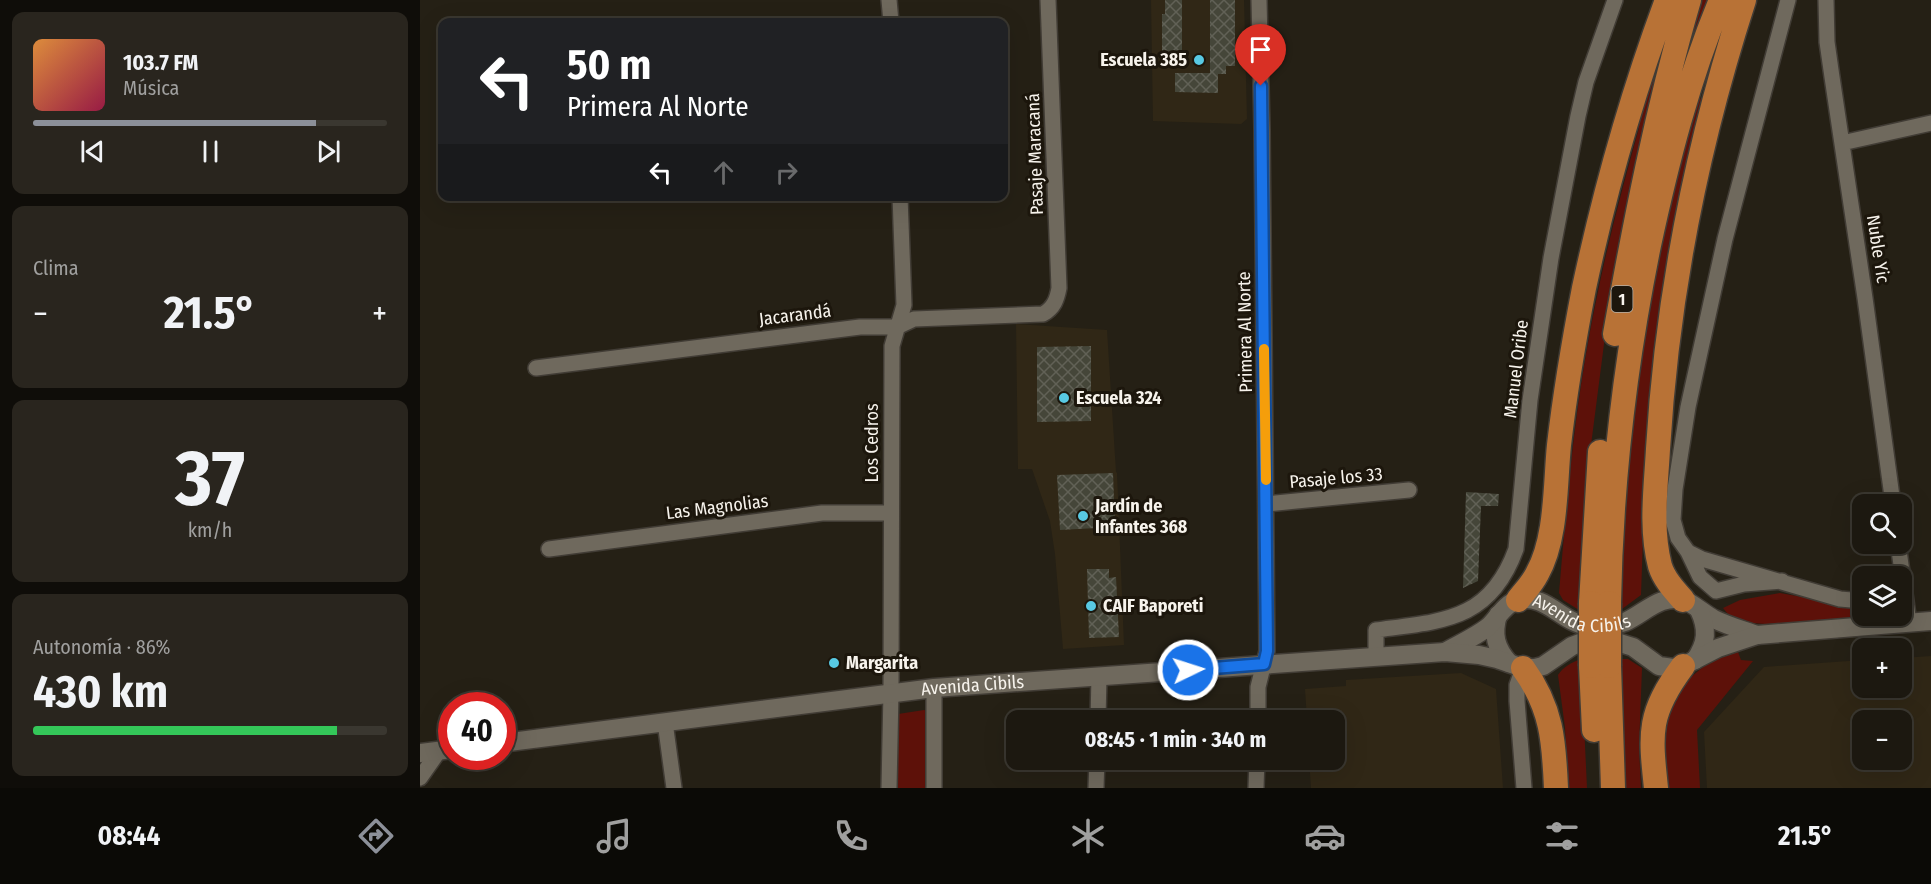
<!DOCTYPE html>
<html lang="es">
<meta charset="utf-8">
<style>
:root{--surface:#1c1810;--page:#29251e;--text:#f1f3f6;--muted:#a0a09f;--line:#3a3730;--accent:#8c9099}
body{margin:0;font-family:"Fira Sans Condensed",sans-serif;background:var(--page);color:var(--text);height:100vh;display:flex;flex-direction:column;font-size:22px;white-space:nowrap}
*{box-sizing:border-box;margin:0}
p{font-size:20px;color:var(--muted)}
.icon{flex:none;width:33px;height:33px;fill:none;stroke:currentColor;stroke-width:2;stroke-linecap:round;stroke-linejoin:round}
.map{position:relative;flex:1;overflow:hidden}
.panel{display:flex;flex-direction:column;gap:12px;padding:12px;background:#0f0d09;width:420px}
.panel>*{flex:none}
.hud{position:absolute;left:18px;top:18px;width:570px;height:183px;border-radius:12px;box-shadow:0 6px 24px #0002,0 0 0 2px var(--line);background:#202124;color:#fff;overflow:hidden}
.fabs{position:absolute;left:1432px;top:494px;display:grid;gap:12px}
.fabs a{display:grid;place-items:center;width:60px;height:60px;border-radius:12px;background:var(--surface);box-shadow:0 6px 24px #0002,0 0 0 2px var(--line);font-size:30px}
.speed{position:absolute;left:18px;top:692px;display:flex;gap:12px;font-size:30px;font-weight:700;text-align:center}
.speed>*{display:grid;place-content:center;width:78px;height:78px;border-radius:50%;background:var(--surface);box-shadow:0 6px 24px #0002,0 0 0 2px var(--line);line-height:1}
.speed .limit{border:9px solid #d22;background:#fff;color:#111}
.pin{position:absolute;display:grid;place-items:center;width:51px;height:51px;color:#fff;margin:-62px -26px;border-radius:50% 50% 50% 0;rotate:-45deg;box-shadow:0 0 6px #0007}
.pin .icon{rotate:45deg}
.me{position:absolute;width:66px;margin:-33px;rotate:86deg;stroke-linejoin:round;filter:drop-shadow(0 0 4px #0008)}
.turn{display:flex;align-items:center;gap:21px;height:126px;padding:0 30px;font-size:27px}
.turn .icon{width:78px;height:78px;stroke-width:2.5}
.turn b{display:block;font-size:42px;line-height:51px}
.lanes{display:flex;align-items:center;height:57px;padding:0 30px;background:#0003;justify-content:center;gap:30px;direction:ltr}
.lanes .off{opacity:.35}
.big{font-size:45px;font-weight:700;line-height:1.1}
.panel .card{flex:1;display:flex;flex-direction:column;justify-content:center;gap:9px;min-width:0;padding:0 21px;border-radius:12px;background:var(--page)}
.panel .dial{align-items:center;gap:0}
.dial b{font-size:78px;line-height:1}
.song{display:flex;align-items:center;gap:18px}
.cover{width:72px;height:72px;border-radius:9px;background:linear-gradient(135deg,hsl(30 70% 55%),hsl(340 70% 35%))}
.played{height:6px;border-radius:3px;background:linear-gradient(90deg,var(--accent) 80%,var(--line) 80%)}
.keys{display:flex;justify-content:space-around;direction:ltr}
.heat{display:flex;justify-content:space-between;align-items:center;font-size:33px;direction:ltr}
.charge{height:9px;border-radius:4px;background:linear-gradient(90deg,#34c759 86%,var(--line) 0)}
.trip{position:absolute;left:586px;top:710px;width:339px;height:60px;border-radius:12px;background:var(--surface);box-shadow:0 6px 24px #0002,0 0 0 2px var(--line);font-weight:700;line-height:60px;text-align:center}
.dock{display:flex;height:96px;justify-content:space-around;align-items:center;background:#0b0a06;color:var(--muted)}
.dock .icon{width:42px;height:42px}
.dock .selected{color:var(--accent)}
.dock b{font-size:27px;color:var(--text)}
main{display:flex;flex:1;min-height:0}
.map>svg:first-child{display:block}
</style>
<main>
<section class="panel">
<div class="card">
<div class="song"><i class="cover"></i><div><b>103.7 FM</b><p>Música</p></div></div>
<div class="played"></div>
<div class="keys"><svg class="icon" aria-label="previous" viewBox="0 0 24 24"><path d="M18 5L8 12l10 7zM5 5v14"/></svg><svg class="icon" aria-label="pause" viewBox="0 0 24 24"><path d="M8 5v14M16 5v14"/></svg><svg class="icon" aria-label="next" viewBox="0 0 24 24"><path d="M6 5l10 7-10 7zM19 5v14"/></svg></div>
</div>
<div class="card"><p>Clima</p>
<div class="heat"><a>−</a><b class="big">21.5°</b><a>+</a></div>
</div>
<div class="card dial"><b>37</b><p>km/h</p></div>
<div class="card"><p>Autonomía · 86%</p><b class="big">430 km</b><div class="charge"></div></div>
</section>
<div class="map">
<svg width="1511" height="788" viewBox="0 0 1511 788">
<defs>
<pattern id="building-cross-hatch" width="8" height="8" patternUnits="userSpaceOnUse" patternTransform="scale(1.5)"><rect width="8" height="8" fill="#454639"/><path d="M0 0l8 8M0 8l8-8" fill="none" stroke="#616156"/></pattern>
</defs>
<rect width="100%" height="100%" fill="#252015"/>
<path fill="#302716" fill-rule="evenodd" d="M731,0H824L827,119L821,124L733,121Z
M596,324L687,330L696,472L697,473L704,645L643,649L635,554L630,521L612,469H598Z
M1511,656V788H1287L1284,732L1344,667L1443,660V687H1482V658ZM1443,720H1482V759H1443Z
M1041,673L1076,689L1083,788H891L889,759H915V720H887L885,689L926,686V680Z"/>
<path fill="#5d1109" d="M1259,0L1188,313L1170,453L1162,600L1159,610L1143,600L1139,593C1147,498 1155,404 1174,311C1186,249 1202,189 1219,128L1213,126Z
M1281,0H1289L1269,52L1266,51Z
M1278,98L1283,99L1251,240L1235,348L1225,479L1221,595L1202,609L1200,607L1198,601L1210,429L1226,313L1243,228Z
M1360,593L1443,608V615H1477L1346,624L1332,623L1311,618L1303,608L1320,600Z
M1318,652L1321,660L1333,661L1277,730L1280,788H1246L1242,739L1249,708L1265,682L1289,662Z
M1161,659L1167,788H1148L1145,728L1138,675C1143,667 1152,662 1161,659Z
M1201,659H1208L1222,668L1219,748L1221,788H1204L1199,679L1202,678Z
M504,710L508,711L509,788H473L478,714Z"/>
<path fill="url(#building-cross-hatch)" d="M745,0H762V66H742V14H745Z
M790,0H815V66H806V74H798V93L755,92V73H790Z
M671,346V421L617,422V347Z
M693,473L695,527L640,530L637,475Z
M1046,492L1079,494L1078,506H1061L1058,581L1043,588Z
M667,569H689V578L696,577L699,637L669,638Z"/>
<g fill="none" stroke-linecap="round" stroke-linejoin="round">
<defs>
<path id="minor" d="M469,0L471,22
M1406,0L1407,42L1412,77L1445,298L1473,504
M1422,143L1511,123
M116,368L440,327H477L494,319L623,314C634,308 637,299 639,288L628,0
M846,504L989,490
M1478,543L1489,623
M129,549L402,513H471
M1268,552L1282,559L1420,599L1443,601
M1362,581L1324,584L1296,591L1280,577L1268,552L1258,538L1253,520L1255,489L1268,407L1305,239L1368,0
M956,657V630C1023,621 1070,621 1096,549L1110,400L1131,258L1158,116L1166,82L1195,0
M1103,668L1097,685V701L1104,788
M678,720L679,676
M838,720V687L847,651L842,129L839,0
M245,722L254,788
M0,778L19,751
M469,788L471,692L472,346L484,305L480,196
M514,788V688
M676,788L677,759
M836,788L837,759"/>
<g id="tertiary">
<path d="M1078,615C1072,635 1076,648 1089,663"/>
<path id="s1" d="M1025,652C1039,644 1055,637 1068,627C1078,618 1085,603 1098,600C1126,593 1143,624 1169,626C1180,626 1195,626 1205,622C1225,613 1240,594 1264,600C1271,602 1286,615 1294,619C1308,626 1323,630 1337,635"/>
<path d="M1275,660C1287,643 1288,629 1279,610"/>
<path id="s2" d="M82,743L514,688L1025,652L1059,655L1077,659L1103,668H1115L1123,666L1152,646L1160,643H1200L1213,647L1239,666L1253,668L1263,666L1298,648L1337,635L1511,621"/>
<path d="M0,753L32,749"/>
</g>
<path id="trunk" d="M1195,334C1215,222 1237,110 1269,0
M1098,600C1104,592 1112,584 1117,574C1137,539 1135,485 1139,445C1145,393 1154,340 1164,288C1185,190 1212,94 1247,0
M1263,600C1254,590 1244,579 1240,566C1230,528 1236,487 1238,449C1247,297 1277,145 1324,0
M1171,603L1180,452
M1189,603C1191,482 1205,363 1229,245C1247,162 1268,79 1301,0
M1171,666L1174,730
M1189,666L1193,788
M1103,668C1132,708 1134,741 1136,788
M1236,788C1230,732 1228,713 1263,666"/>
</defs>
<use href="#minor" stroke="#413c35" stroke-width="18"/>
<use href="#tertiary" stroke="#413c35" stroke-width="21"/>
<use href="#trunk" stroke="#413c35" stroke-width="27"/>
<use href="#minor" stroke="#6f695d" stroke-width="15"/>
<use href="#tertiary" stroke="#6f695d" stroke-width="18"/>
<use href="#trunk" stroke="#b87236" stroke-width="24"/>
<defs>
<path id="trunk-bridge" d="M1171,603V666
M1189,666V603"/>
</defs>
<use href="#trunk-bridge" stroke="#413c35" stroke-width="27" stroke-linecap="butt"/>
<use href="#trunk-bridge" stroke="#b87236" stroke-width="24"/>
</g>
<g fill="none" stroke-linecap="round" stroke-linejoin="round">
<defs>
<path id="route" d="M768,670L844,664L847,651L841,86"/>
</defs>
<use href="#route" stroke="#114b97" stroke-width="15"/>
<use href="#route" stroke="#1a73e8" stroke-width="10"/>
<path stroke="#f59e0b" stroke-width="10" d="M844,349L846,480"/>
</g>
<g fill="#58c9e3" stroke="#1c160c" stroke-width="2">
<circle cx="779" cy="60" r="6"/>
<circle cx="644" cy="398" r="6"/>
<circle cx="663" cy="516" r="6"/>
<circle cx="671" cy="606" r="6"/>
<circle cx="414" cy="663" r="6"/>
</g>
<g text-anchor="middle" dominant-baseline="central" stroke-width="6" stroke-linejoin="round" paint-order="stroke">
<rect fill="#1c160c" stroke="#b5b1a9" stroke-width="1.5" x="1191.5" y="286" width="21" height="26" rx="4.5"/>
<g font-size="16" font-weight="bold" fill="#f7f3ec">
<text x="1202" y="299">1</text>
</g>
<g font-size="18" font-weight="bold" fill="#f7f3ec" stroke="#1c160c" text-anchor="start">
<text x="767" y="60" text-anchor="end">Escuela 385</text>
<text x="656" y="398">Escuela 324</text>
<text x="675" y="506">Jardín de<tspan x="675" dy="21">Infantes 368</tspan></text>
<text x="683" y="606">CAIF Baporeti</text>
<text x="426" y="663">Margarita</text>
</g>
<g font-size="18" fill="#f7f3ec" stroke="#1c160c">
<text transform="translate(615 154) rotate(-92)">Pasaje Maracaná</text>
<text transform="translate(1458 249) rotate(81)">Nuble Yic</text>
<text transform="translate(375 315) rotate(-7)">Jacarandá</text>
<text transform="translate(825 332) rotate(-91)">Primera Al Norte</text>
<text transform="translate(1096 369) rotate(-83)">Manuel Oribe</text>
<text transform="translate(452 443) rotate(-90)">Los Cedros</text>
<text transform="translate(916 478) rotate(-5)">Pasaje los 33</text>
<text transform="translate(297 507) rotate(-7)">Las Magnolias</text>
<text stroke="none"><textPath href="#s1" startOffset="158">Avenida Cibils</textPath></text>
<text stroke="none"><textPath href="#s2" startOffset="474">Avenida Cibils</textPath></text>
</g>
</g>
</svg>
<div class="fabs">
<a><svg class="icon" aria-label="search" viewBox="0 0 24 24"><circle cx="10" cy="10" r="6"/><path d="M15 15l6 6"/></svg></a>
<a><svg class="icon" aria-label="layers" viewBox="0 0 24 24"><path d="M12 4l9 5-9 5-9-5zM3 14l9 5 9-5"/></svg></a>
<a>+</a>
<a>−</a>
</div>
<div class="speed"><div class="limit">40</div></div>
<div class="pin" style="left:841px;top:86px;background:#d93025"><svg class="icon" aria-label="arrive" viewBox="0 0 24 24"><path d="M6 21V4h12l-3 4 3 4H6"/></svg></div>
<svg class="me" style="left:768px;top:670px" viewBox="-20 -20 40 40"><circle r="17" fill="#1a73e8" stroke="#fff" stroke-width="3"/><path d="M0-11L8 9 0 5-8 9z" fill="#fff"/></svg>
<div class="trip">08:45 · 1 min · 340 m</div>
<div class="hud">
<div class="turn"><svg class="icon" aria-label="left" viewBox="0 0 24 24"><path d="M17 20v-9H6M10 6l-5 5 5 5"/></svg><div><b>50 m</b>Primera Al Norte</div></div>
<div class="lanes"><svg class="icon" aria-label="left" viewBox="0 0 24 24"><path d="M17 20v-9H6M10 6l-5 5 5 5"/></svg><svg class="icon off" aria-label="ahead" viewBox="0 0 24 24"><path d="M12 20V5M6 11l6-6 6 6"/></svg><svg class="icon off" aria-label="right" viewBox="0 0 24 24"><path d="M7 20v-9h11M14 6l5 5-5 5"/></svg></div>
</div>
</div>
</main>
<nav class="dock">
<b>08:44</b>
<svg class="icon selected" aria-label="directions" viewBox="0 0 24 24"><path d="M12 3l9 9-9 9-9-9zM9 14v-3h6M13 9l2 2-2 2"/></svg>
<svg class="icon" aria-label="music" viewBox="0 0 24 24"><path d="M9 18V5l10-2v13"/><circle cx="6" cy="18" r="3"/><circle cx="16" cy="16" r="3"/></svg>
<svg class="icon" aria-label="phone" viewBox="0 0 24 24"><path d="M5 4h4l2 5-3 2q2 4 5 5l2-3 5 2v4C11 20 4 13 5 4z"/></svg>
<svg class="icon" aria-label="climate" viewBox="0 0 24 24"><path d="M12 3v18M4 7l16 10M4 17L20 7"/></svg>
<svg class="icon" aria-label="car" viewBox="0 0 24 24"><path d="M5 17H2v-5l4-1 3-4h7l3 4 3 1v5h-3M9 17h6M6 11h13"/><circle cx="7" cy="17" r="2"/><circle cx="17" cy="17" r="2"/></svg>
<svg class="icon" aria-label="filters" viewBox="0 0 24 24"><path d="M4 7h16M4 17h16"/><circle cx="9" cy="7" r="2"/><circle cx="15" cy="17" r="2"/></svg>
<b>21.5°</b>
</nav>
